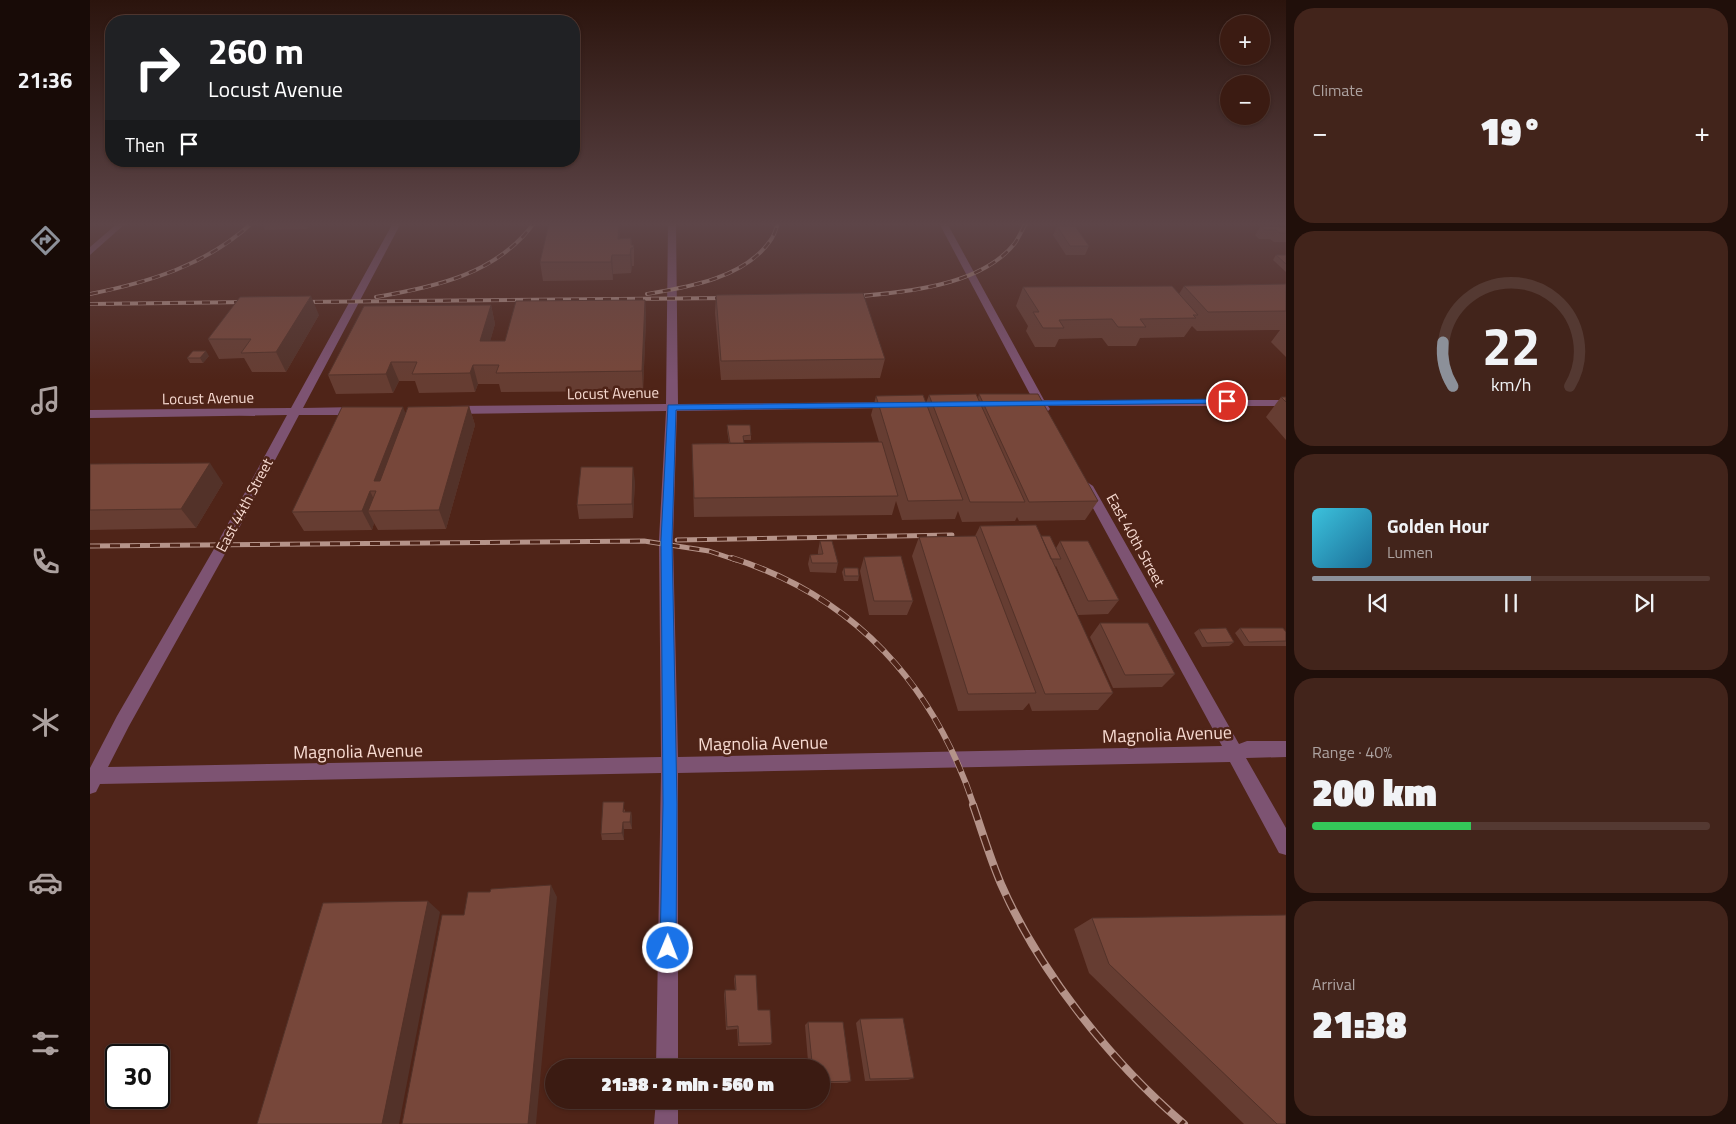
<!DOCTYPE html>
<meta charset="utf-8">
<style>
:root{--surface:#3b1b12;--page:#42241b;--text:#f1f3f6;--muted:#aca19f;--line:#543932;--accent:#8c9099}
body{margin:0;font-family:"Titillium Web",sans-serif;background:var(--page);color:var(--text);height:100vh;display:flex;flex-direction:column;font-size:19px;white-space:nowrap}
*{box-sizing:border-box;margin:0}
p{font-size:16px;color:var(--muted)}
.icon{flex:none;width:28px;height:28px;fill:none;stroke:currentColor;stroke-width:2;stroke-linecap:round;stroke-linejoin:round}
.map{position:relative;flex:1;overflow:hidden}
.drawer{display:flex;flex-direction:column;gap:8px;padding:8px;background:#200f0a;width:450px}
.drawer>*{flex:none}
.guide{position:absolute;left:15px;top:15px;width:475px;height:152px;border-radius:20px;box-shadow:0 1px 4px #0004,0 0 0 1px var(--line);background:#202124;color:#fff;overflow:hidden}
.buttons{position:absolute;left:1130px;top:15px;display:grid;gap:10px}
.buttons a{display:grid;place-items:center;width:50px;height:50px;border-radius:50%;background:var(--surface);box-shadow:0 1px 4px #0004,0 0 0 1px var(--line);font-size:25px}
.speed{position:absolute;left:15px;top:1044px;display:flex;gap:10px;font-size:25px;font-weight:700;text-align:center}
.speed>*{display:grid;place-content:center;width:65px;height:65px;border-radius:50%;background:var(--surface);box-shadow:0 1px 4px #0004,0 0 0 1px var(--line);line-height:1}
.speed .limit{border:2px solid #111;border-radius:8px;background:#fff;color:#111}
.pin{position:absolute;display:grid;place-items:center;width:42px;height:42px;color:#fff;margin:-21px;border:2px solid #fff;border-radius:50%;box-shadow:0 1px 5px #0007}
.me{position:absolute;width:55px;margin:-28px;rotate:1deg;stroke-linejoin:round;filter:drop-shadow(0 0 4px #0008)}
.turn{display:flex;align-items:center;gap:18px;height:105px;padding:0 20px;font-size:22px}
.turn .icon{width:65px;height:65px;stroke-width:2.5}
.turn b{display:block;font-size:35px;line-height:42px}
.then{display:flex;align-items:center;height:48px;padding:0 20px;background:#0003;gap:10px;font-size:19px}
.big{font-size:38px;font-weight:800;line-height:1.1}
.drawer .tile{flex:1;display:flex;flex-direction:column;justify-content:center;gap:8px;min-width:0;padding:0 18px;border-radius:20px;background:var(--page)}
.drawer .dial{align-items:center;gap:0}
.dial svg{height:130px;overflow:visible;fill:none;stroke:var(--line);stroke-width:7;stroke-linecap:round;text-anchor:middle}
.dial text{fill:var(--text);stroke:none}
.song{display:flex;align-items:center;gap:15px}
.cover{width:60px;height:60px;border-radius:8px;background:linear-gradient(135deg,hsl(190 70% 55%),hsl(200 70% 35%))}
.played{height:5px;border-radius:2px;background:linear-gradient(90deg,var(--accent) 55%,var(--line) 55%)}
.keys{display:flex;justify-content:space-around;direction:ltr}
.heat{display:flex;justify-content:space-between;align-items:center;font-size:28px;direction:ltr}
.charge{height:8px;border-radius:4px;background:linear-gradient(90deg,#34c759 40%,var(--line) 0)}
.trip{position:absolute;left:455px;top:1059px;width:285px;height:50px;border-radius:25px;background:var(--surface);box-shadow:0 1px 4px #0004,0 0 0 1px var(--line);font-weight:800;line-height:50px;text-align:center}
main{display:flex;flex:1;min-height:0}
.tab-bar{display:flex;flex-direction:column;width:90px;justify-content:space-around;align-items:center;background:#180b07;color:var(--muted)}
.tab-bar .icon{width:35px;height:35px}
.tab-bar .on{color:var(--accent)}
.tab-bar b{font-size:22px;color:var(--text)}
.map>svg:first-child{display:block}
</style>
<main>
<nav class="tab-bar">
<b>21:36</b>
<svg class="icon on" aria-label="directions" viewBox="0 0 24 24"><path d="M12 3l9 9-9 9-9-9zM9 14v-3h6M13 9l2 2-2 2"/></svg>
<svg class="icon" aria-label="music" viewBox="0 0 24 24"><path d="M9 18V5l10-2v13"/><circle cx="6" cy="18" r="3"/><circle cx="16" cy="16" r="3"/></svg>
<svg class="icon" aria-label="phone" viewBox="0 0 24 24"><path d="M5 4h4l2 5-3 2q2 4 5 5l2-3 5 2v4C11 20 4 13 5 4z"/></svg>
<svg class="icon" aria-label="climate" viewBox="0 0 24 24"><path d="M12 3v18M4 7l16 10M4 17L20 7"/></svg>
<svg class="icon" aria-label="car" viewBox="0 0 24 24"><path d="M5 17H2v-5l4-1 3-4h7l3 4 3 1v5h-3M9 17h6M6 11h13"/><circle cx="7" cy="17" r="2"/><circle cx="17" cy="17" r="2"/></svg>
<svg class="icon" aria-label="filters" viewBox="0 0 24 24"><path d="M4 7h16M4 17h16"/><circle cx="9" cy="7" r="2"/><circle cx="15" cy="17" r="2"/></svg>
</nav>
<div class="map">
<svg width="1196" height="1124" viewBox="0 0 1196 1124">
<rect width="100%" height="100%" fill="#4f2418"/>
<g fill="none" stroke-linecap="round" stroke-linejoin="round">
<path fill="#7d5372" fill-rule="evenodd" d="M28,223H36L0,255V247Z
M303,223H311L213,408L268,407L274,411L268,415H209L140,545L39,726L18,767L571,757L569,540L576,411L362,414L356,410L362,406L576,404L578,223H586L588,404L803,402L809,405L803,408L587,411L583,540L588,757L1132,746L991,486L997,482L1003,486L1149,744L1157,741H1196V757L1156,758L1196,828V855L1189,853L1140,762L588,773V1068H566L571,773L10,784L6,792L0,794V768L27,716L128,542L197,415L0,418V410L201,408Z
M849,223H857L954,400H1196V406H958L960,409L958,411H950L947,406L930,405L928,403L930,401L943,400Z
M566,1100H588V1124H564Z"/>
<defs>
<path id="rail-far3" d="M0,294C60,282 116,265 162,223
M557,294C599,287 654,278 680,241C684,236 686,229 688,223
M286,297C345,287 407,274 444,223
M759,297C810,293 891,287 925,243C929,237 932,230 936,223
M209,302L639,298
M0,304L159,302"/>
<path id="rail-far2" d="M587,540L862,535
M0,546L554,541L619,551L646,560"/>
<path id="rail-far1" d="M642,558C765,597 844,685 884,806"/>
<path id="rail" d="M883,805C892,831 900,858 911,884C949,971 1021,1062 1094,1124"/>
</defs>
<use href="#rail-far3" stroke="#b59389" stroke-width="4"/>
<use href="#rail-far2" stroke="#b59389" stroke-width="5"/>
<use href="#rail-far1" stroke="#b59389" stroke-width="6"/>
<use href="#rail" stroke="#b59389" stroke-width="8"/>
<use href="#rail-far3" stroke="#4f2418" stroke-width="2.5" stroke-dasharray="8" stroke-linecap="butt"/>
<use href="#rail-far2" stroke="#4f2418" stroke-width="3" stroke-dasharray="10" stroke-linecap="butt"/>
<use href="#rail-far1" stroke="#4f2418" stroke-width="4.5" stroke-dasharray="12" stroke-linecap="butt"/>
<use href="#rail" stroke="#4f2418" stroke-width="5.5" stroke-dasharray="16" stroke-linecap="butt"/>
</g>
<path fill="#663d32" d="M172,223H222L217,229L175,230Z
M529,223L530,239L541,238L542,245H544V266H542L541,273L523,274V280L453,281L450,262Z
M785,223H815L814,225H786Z
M875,223H887L886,224H876Z
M967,226L999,246L995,255H976L963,235Z
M1171,226L1196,227V242H1184L1180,239H1169L1165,235Z
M1186,255H1196V272L1183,260Z
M1196,284V357L1181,342L1190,330L1107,331L1102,326L1094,337L1050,338L1046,346H1018L1012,338L969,339L965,347H945L936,331L938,326L926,306L933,287L1089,294L1094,286Z
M626,295L795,359L790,378L631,380L625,313Z
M555,300L556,319L553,391L411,392L409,384H388L385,392L329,393L325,381H309L303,393L246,394L238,375L401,305L405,324L400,341H415Z
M229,315L196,372H162L154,358L129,359L118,339Z
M119,356L113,363H100L97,358Z
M889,394L1008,501L995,520L929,521L927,517L925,521L872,522L868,511L865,519L812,520L806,501L802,515L604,517L602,444L639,443L637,430V425L661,435V440H654V443L789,442L781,415L786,396L836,403L839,395L888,398Z
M1191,397H1196V440L1176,417Z
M379,406L385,425L356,529L288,530L284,523L282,530L214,531L202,512L316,413Z
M0,464L133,483L106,528L0,530Z
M545,481L543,518L489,519L487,505Z
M890,526L951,536L966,548L970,541L1029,600L1018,614L988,615L966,566L965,567L1023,693L1008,710L942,711L939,703L933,710L868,711L822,556L829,537L885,536Z
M730,541L748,563L746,573L720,572L718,564L720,555L728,554V551Z
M774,557L823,601L817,615H779L770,571Z
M754,568L769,576L768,581H754L752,572Z
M1010,623L1085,674L1072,687L1023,688L1000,637Z
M1150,628L1196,632V646H1154L1145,633Z
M1109,629L1144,642L1139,646L1112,647L1104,633Z
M535,809V812H541L542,819V829H534V840H512L511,834Z
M1002,918L1196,1124H1154L999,973L984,929Z
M645,975L668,1010L682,1043L680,1045L648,1046L647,1029L636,1030L634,994L635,990H645L644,979Z
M770,1019L824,1078L818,1080L775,1081L766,1023Z
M718,1022L761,1081L757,1083H731V1068H709L708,1064L711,1061H718L715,1025Z"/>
<path fill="#533229" d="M214,223H222L217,229Z
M529,223L530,237L529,257L528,239Z
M541,248L542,266L541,273L540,255Z
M522,255L523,274V280L521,262Z
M221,296L229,315L196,372L186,352Z
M555,300L556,319L553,391L552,371Z
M401,305L405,324L395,360L390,341Z
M116,351L119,356L113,363L110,358Z
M301,362L309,381L303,393L296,374Z
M383,365L388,384L385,392L380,373Z
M379,406L385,425L356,529L349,510Z
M313,407L321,426L293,500L284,481Z
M120,463L133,483L106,528L91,509Z
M543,467L545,481L543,518L542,504Z
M280,491L289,510L278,511L284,523L282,530L272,511Z
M541,812L542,819V829L540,822Z
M533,822L534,829V840L532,833Z
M461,885L467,897L446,1124H438Z
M338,901L350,912L309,1124H292Z"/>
<path fill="#77473a" stroke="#533229" d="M459,223H529L528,239L541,238V245H544L543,248H541L540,255H522L521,262H450Z
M967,226H985L999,246H980Z
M1171,226L1196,227V233H1190L1186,230H1175Z
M1186,255H1196V264Z
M1196,284V311L1118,312L1094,286Z
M1082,286L1108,315H1103L1106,318L1050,319L1056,327H1028L1022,319L969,320L974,328H953L943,312H949L933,287Z
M773,293L795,359L631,361L626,295Z
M221,296L186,352L151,353L161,339H118L150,297Z
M555,300L552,371L406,373L409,365H383L380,373L322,374L327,362H301L296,374L238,375L274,306L401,305L390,341H415L426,301Z
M103,351H116L110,358H97Z
M886,394L935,502H880L839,395Z
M889,394H948L1008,501L939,502Z
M833,395L873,500L818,501L786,396Z
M1191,397H1196V402Z
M379,406L349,510L278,511L286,491H280L272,511L202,512L252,407H313L284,481H290L318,407Z
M637,425H660L661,435L653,436L654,443H640Z
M792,442L808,496L604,498L602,444Z
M120,463L91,509L0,510V464Z
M491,467H543L542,504L487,505Z
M946,525L1023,693L955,694L890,526Z
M886,536L946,693L878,694L829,537Z
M951,536H960L971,559H961Z
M730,541H742L748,563H722L720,555L733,554Z
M970,541H998L1029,600L998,601Z
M811,556L823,601H784L774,557Z
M754,568H768L769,576H755Z
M1010,623H1058L1085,674L1035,675Z
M1136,628L1144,642L1117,643L1109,629Z
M1150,628H1193L1196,632V641L1159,642Z
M513,802H534L533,812H541L540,822H533L532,833L511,834Z
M461,885L438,1124H312L352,915H374L378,892H400L401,889Z
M338,901L292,1124H167L233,903Z
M1196,915V1124H1187L1019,964L1002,918Z
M645,975H666L668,1010H680L682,1043H649L648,1026L637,1027L635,990H646Z
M813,1018L824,1078L780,1079L770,1019Z
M718,1022H753L761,1081L731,1082V1068H712L711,1061L722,1062Z"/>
<linearGradient id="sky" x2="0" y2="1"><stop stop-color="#2b140d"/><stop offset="0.59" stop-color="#5d4548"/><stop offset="1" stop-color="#5d4548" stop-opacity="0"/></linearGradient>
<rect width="1196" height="380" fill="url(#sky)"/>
<path fill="#1a73e8" stroke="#114b97" d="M1137,399H1140V403L586,410L582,540L587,804L586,948L584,954L578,956L572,954L570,948L573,804L571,540L578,405Z"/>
<g text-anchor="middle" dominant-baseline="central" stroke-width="5" stroke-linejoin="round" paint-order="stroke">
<g font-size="15" fill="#f7dad1" stroke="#4f2418">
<text transform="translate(523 393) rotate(-1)">Locust Avenue</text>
<text transform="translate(118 398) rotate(-1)">Locust Avenue</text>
<text transform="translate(154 505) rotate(-62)">East 44th Street</text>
<text transform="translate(1046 540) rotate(61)">East 40th Street</text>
</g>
<g font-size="18" fill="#f7dad1" stroke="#4f2418">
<text transform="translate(1077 734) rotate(-2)">Magnolia Avenue</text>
<text transform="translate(673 743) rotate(-1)">Magnolia Avenue</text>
<text transform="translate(268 751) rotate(-1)">Magnolia Avenue</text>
</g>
</g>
</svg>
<div class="buttons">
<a>+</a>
<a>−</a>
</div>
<div class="speed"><div class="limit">30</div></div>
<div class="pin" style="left:1137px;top:401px;background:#d93025"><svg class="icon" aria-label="arrive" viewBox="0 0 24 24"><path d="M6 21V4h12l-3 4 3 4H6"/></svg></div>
<svg class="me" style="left:578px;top:948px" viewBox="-20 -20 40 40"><circle r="17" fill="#1a73e8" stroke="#fff" stroke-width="3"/><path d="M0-11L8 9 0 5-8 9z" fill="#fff"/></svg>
<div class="trip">21:38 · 2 min · 560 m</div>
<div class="guide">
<div class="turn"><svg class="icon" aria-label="right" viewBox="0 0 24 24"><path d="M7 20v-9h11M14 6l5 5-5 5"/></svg><div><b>260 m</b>Locust Avenue</div></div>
<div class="then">Then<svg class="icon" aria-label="arrive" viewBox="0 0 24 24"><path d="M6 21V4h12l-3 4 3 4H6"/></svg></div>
</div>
</div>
<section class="drawer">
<div class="tile"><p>Climate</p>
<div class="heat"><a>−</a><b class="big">19°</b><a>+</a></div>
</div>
<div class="tile dial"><svg viewBox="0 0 100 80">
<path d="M14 69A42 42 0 1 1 86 69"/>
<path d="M14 69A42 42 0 0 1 8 42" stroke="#8c9099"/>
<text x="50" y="56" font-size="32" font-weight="700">22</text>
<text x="50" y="72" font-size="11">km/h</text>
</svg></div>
<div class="tile">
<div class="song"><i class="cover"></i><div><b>Golden Hour</b><p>Lumen</p></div></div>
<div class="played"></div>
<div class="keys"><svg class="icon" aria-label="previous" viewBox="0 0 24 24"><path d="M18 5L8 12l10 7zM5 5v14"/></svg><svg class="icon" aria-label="pause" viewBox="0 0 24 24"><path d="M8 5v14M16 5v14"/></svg><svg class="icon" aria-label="next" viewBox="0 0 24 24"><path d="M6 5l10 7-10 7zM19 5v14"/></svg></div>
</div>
<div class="tile"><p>Range · 40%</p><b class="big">200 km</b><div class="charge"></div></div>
<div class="tile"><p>Arrival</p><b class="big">21:38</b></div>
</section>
</main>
